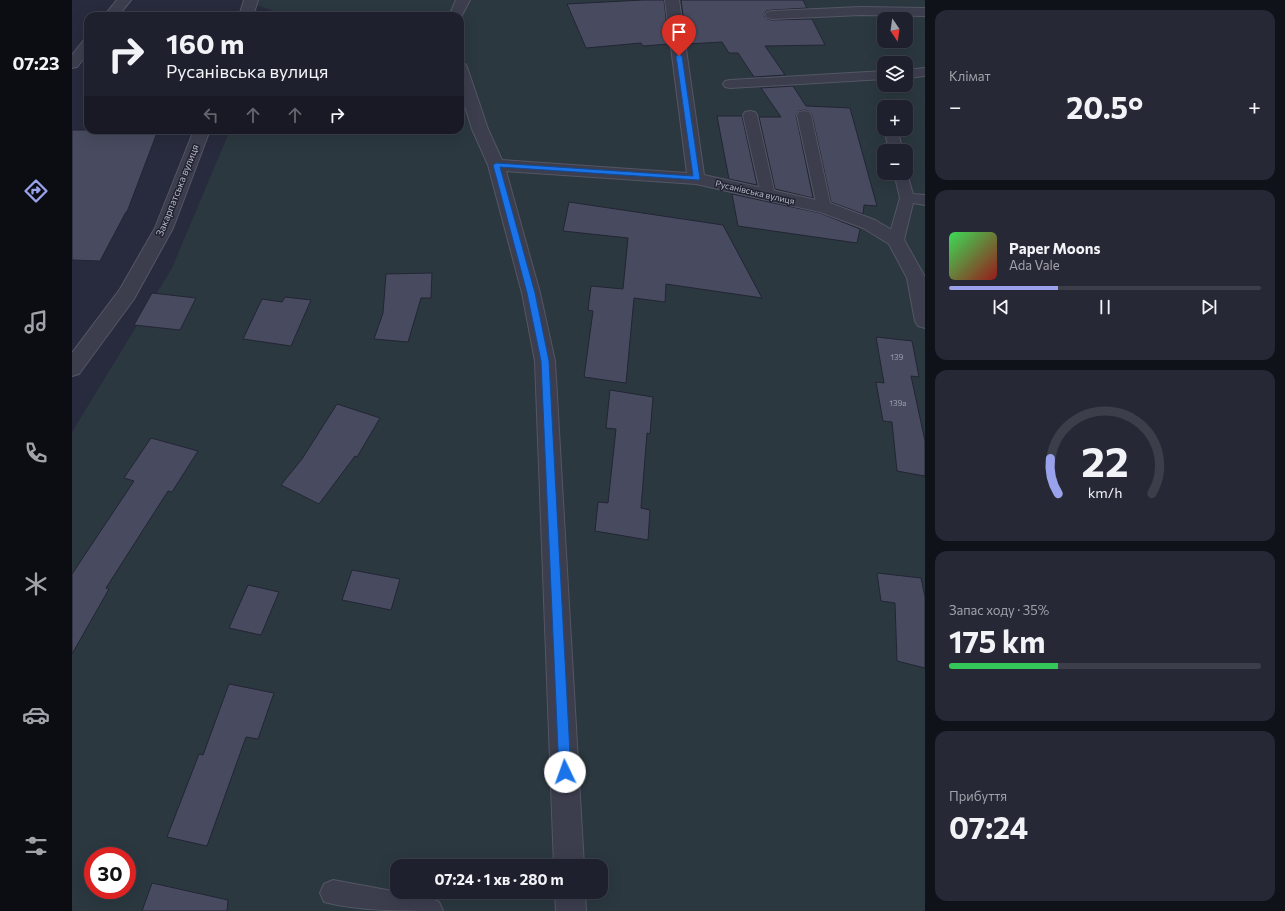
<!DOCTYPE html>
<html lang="uk">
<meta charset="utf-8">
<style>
:root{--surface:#1e202e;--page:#262836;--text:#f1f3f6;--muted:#a1a3aa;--line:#3c3e4a;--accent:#9aa2ec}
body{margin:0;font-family:Commissioner,sans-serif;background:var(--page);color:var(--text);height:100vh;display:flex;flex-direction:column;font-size:15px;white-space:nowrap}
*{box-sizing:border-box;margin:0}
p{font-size:13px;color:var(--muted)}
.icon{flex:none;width:22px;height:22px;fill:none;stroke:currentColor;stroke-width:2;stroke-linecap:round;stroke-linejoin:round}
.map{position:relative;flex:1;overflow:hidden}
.sheet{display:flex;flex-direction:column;gap:10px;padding:10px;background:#101219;width:360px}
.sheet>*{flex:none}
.guide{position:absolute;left:12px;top:12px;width:380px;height:122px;border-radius:12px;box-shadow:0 4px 16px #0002,0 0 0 1px var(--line);background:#1e202e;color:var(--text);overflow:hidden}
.needle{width:26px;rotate:167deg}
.controls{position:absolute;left:805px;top:12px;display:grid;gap:8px}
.controls a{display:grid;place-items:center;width:36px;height:36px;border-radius:8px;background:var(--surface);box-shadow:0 4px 16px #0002,0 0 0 1px var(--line);font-size:20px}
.speed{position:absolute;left:12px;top:847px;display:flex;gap:8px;font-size:20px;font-weight:700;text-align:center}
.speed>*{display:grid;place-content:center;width:52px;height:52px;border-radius:50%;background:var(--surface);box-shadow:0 4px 16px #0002,0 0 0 1px var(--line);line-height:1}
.speed .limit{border:6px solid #d22;background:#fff;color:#111}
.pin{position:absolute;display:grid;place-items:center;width:34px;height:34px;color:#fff;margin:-41px -17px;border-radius:50% 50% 50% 0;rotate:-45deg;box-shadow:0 0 4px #0007}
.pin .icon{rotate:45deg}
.me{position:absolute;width:44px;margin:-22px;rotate:357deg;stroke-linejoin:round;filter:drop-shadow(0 0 3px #0008)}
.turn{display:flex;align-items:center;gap:14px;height:84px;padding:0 16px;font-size:18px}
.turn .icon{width:52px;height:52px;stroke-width:2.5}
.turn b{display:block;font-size:28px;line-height:34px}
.lanes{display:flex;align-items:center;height:38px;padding:0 16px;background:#0003;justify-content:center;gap:20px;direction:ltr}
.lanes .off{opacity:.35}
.big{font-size:30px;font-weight:700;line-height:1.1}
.sheet .widget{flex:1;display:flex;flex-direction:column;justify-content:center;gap:6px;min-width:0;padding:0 14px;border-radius:12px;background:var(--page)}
.sheet .dial{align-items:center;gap:0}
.dial svg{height:104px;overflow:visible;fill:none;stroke:var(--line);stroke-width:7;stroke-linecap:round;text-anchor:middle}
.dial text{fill:var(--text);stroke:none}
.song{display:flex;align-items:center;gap:12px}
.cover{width:48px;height:48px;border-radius:6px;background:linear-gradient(135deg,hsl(130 70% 55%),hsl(0 70% 35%))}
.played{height:4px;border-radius:2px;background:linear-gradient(90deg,var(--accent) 35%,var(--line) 35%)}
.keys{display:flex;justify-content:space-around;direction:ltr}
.heat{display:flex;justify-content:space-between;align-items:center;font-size:22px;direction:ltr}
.charge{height:6px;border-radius:3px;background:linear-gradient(90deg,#34c759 35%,var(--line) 0)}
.trip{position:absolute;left:318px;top:859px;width:218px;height:40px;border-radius:12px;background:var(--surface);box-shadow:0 4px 16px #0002,0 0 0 1px var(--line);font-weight:700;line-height:40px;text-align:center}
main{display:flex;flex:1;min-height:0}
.tab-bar{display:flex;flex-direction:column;width:72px;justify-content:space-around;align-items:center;background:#0c0d12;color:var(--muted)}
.tab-bar .icon{width:28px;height:28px}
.tab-bar .on{color:var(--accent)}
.tab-bar b{font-size:18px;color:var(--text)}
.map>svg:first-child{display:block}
</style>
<main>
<nav class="tab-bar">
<b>07:23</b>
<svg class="icon on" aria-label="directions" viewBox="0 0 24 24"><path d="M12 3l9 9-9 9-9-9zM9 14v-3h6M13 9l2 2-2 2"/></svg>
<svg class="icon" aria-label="music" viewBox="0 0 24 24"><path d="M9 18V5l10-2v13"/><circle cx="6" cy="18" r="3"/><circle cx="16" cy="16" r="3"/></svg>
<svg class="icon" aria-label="phone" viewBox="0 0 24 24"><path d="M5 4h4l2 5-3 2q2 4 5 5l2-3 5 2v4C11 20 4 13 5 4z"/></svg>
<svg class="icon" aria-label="climate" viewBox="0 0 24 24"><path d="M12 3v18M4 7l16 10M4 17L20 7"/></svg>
<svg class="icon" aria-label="car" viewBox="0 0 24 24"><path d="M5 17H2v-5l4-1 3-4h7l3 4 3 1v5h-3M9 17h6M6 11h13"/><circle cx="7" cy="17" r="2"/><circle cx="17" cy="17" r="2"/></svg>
<svg class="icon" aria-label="filters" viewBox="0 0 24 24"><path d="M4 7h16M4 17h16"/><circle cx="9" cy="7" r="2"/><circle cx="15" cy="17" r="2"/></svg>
</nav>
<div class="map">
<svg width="853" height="911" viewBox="0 0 853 911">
<rect width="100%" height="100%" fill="#282b3d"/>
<path fill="#2b383f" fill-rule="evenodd" d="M169,0H853V911H0V432L100,268L158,130H388V16H207L208,13ZM812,19H834V41H812ZM812,63H834V85H812ZM812,107H834V129H812ZM812,151H834V173H812ZM21,856H55V890H21ZM325,866H529V892H325Z"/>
<path fill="#484b5f" stroke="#232535" d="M571,0H592L597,44L571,46L569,43L514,48L495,4Z
M609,0H731L735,8L700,10L694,11L692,16L695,19L700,20L740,19L753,45L693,46L713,75L682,77L666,53H657L650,42L615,44Z
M721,86L734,106L778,108L805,206L792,205L791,214L759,202L740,115L737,111L732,110L727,111L724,115L741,198L703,189L687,117H709L689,88Z
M645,116H670L685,185L657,179Z
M0,130H86L55,212H54L28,261L0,260Z
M660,194L748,213L788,229L785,243L666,226Z
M497,202L651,225L690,298L594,284L593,302L562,298L554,383L512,377L521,311L516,310L519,286L551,289L556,238L491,231Z
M360,273L359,298H349L336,342L302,339L311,313L314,274Z
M80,293L124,298L108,330L62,325Z
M213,297L239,300L219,346L171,339L190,299L210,302Z
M804,337L840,341L847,377L839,376L853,441V476L825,471L820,422L811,421L804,382L812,383Z
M538,390L581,397L578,434L575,433L569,508L578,510L576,540L523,531L526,502L536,503L544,429L534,428Z
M265,404L308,418L285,457L283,456L247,504L209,485L230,459Z
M79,438L126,451L100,492L96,491L34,588L37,589L0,654V574L62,481L52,478Z
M280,570L328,579L319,610L270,600Z
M805,573L849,578L853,597V668L825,661L823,603L809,601Z
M176,585L207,592L189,635L157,628Z
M157,684L202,693L186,739L174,737L135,846L95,837L127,754L131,755Z
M80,883L156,900L155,911H70Z"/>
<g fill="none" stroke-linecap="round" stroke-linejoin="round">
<defs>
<path id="service" d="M678,111L683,112L685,115L703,195L701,198L696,200L691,198L689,195L671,115L673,112Z
M732,111L737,112L739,115L759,207L757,210L752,212L747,210L745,207L725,115L727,112Z
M816,129H825L831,151H817L813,132Z
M834,170L841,194L853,195V205L841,203L832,240L829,244L824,245L819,244L816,240L828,198L822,173H834Z
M261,880L358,898L367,902L371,911C334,911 287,911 252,902L248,893L252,884Z"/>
<path id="minor" d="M45,0H59L46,16H32Z
M172,0H186L181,16H167Z
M384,0H398L388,19V16H377Z
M593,0H607L632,175L758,203L803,220L830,236L853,277V328L846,326L843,321L835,278L817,244L791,228L748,212L624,184L434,171L468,293L483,361L512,866H482L463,361L450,293L416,165L400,129L388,90V63L393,64L395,67L416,129L430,160L615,173Z
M789,7L853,8V16L789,15L700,19L695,18L693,15L695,12L700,11Z
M16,40V53L5,67L0,68V55L11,41Z
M853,68V76L834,78V70Z
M812,71V79L658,88L653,87L651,84L653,81L658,80Z
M122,130H138L101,228L62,299L7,374L0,376V353L48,289L83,228Z
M483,892H513L514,911H484Z"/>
</defs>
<use href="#service" stroke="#545665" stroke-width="2"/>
<use href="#minor" stroke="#545665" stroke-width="2"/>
<use href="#service" fill="#3c3e4e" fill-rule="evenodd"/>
<use href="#minor" fill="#3c3e4e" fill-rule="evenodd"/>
</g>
<path fill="#1a73e8" stroke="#114b97" d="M607,54L610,56L628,179L627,180L428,167L463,293L477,361L499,772L497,776L493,777L489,776L487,772L469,361L455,293L421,165L424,163L621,176L604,56Z"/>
<g text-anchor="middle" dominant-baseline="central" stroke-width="3" stroke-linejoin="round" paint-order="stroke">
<g font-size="8" fill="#9c9eae">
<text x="825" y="357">139</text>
<text x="826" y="403">139а</text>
</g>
<g font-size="9" fill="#b8bac8" stroke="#212333">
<text transform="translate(683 192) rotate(13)">Русанівська вулиця</text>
</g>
<g font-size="10" fill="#b8bac8" stroke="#212333">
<text transform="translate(105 190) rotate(-68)">Закарпатська вулиця</text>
</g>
</g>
</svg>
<div class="controls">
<a><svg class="needle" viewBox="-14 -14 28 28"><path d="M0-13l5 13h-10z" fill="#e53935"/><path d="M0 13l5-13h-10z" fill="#a1a3aa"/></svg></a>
<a><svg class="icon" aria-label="layers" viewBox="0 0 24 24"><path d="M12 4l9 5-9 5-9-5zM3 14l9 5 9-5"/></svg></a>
<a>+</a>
<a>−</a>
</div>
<div class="speed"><div class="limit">30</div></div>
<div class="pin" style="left:607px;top:56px;background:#d93025"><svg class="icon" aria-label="arrive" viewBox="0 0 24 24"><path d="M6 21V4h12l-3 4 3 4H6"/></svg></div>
<svg class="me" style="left:493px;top:772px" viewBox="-20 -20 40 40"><circle r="19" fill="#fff"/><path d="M0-13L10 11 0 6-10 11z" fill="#1a73e8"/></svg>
<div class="trip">07:24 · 1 хв · 280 m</div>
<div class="guide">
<div class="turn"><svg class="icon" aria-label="right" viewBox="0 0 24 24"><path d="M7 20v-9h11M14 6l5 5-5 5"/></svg><div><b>160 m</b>Русанівська вулиця</div></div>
<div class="lanes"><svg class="icon off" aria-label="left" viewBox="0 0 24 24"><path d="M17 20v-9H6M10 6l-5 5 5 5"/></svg><svg class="icon off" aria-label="ahead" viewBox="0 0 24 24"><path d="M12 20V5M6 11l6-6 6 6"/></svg><svg class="icon off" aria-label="ahead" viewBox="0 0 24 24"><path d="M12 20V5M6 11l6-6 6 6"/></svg><svg class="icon" aria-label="right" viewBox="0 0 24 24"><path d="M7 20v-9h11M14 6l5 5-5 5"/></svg></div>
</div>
</div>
<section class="sheet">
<div class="widget"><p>Клімат</p>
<div class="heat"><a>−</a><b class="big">20.5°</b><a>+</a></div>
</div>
<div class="widget">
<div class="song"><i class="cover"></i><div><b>Paper Moons</b><p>Ada Vale</p></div></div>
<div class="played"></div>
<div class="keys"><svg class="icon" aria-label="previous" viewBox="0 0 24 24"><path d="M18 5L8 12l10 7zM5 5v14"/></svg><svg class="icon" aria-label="pause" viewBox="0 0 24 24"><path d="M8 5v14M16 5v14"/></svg><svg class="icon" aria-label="next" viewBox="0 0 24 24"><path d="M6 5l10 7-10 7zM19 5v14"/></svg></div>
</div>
<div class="widget dial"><svg viewBox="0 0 100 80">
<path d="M14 69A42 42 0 1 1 86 69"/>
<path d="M14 69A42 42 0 0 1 8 42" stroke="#9aa2ec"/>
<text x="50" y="56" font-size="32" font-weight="700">22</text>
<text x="50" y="72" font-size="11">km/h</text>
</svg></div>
<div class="widget"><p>Запас ходу · 35%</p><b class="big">175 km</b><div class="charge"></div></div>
<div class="widget"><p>Прибуття</p><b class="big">07:24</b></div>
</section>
</main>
